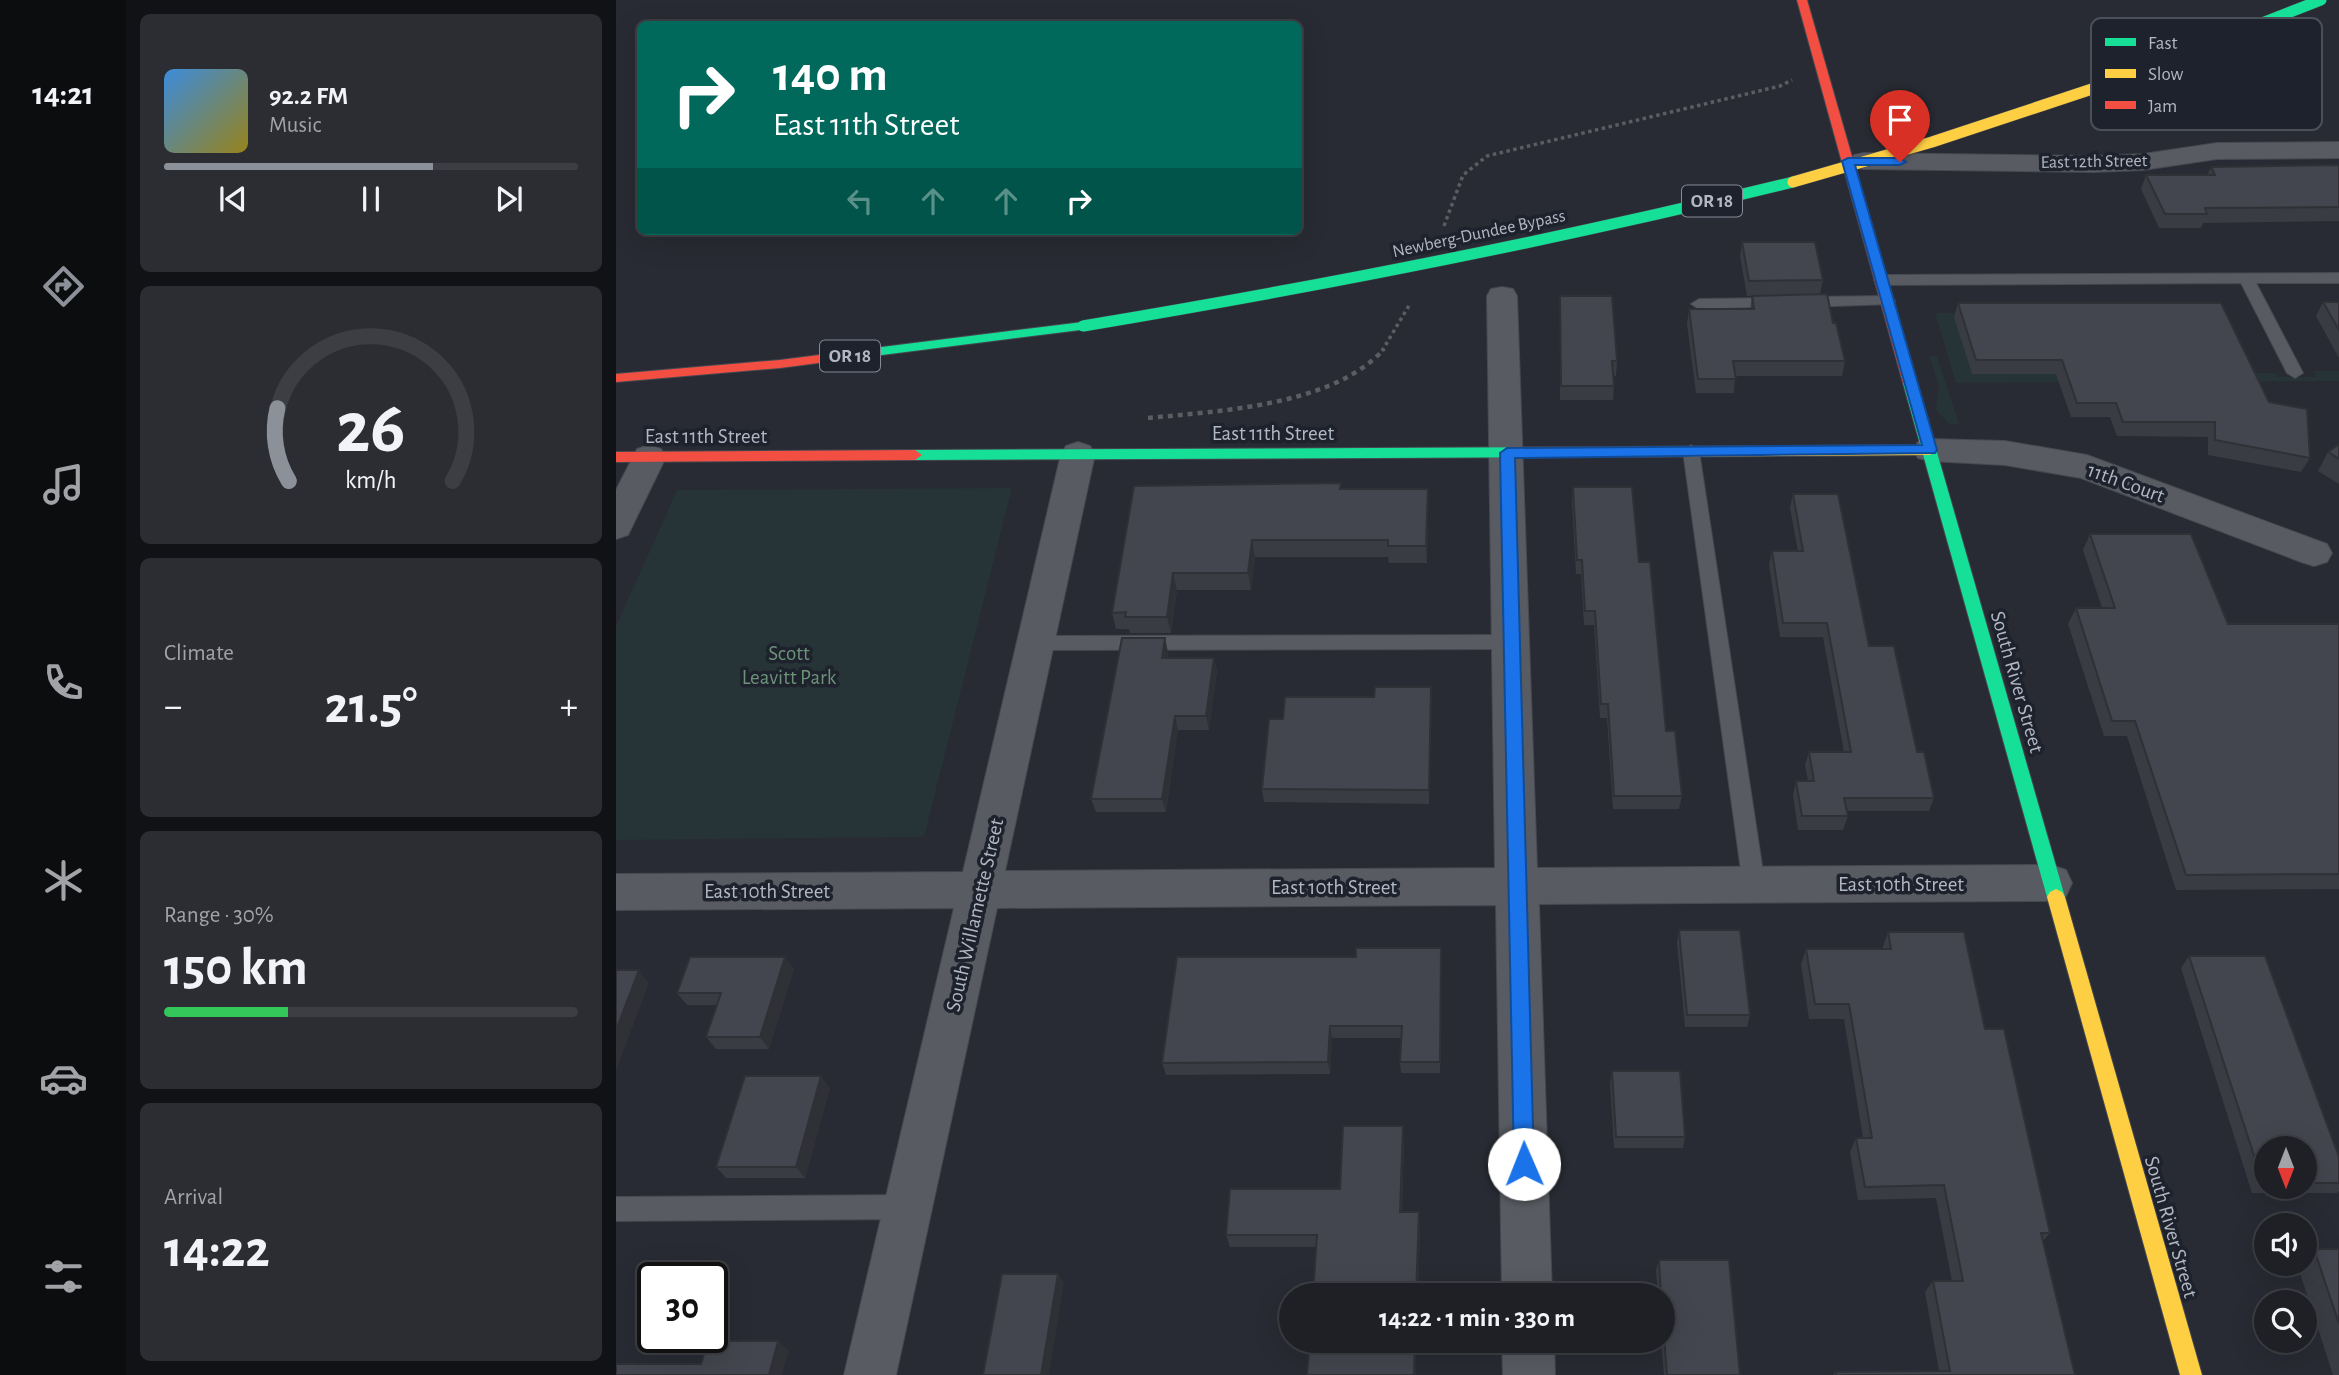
<!DOCTYPE html>
<meta charset="utf-8">
<style>
:root{--surface:#1e2026;--page:#2b2d32;--text:#f1f3f6;--muted:#a1a3a7;--line:#3c3e43;--accent:#8c9099}
body{margin:0;font-family:"Alegreya Sans",sans-serif;background:var(--page);color:var(--text);height:100vh;display:flex;flex-direction:column;font-size:26px;white-space:nowrap}
*{box-sizing:border-box;margin:0}
p{font-size:23px;color:var(--muted)}
.icon{flex:none;width:38px;height:38px;fill:none;stroke:currentColor;stroke-width:2;stroke-linecap:round;stroke-linejoin:round}
.map{position:relative;flex:1;overflow:hidden}
.drawer{display:flex;flex-direction:column;gap:14px;padding:14px;background:#101215;width:490px}
.drawer>*{flex:none}
.top-card{position:absolute;left:21px;top:21px;width:665px;height:214px;border-radius:10px;box-shadow:0 7px 28px #0002,0 0 0 2px var(--line);background:#00695c;color:#fff;overflow:hidden}
.needle{width:46px;rotate:180deg}
.buttons{position:absolute;left:1638px;top:1136px;display:grid;gap:14px}
.buttons a{display:grid;place-items:center;width:63px;height:63px;border-radius:50%;background:var(--surface);box-shadow:0 7px 28px #0002,0 0 0 2px var(--line);font-size:35px}
.speed{position:absolute;left:21px;top:1262px;display:flex;gap:14px;font-size:35px;font-weight:700;text-align:center}
.speed>*{display:grid;place-content:center;width:91px;height:91px;border-radius:50%;background:var(--surface);box-shadow:0 7px 28px #0002,0 0 0 2px var(--line);line-height:1}
.speed .limit{border:4px solid #111;border-radius:10px;background:#fff;color:#111}
.pin{position:absolute;display:grid;place-items:center;width:60px;height:60px;color:#fff;margin:-72px -30px;border-radius:50% 50% 50% 0;rotate:-45deg;box-shadow:0 0 7px #0007}
.pin .icon{rotate:45deg}
.me{position:absolute;width:77px;margin:-38px;rotate:359deg;stroke-linejoin:round;filter:drop-shadow(0 0 5px #0008)}
.turn{display:flex;align-items:center;gap:24px;height:147px;padding:0 21px;font-size:32px}
.turn .icon{width:91px;height:91px;stroke-width:2.5}
.turn b{display:block;font-size:49px;line-height:60px}
.lanes{display:flex;align-items:center;height:66px;padding:0 21px;background:#0003;justify-content:center;gap:35px;direction:ltr}
.lanes .off{opacity:.35}
.big{font-size:52px;font-weight:600;line-height:1.1}
.drawer .widget{flex:1;display:flex;flex-direction:column;justify-content:center;gap:10px;min-width:0;padding:0 24px;border-radius:10px;background:var(--page)}
.drawer .dial{align-items:center;gap:0}
.dial svg{height:182px;overflow:visible;fill:none;stroke:var(--line);stroke-width:7;stroke-linecap:round;text-anchor:middle}
.dial text{fill:var(--text);stroke:none}
.song{display:flex;align-items:center;gap:21px}
.cover{width:84px;height:84px;border-radius:10px;background:linear-gradient(135deg,hsl(210 70% 55%),hsl(50 70% 35%))}
.played{height:7px;border-radius:4px;background:linear-gradient(90deg,var(--accent) 65%,var(--line) 65%)}
.keys{display:flex;justify-content:space-around;direction:ltr}
.heat{display:flex;justify-content:space-between;align-items:center;font-size:38px;direction:ltr}
.charge{height:10px;border-radius:5px;background:linear-gradient(90deg,#34c759 30%,var(--line) 0)}
.trip{position:absolute;left:663px;top:1283px;width:396px;height:70px;border-radius:35px;background:var(--surface);box-shadow:0 7px 28px #0002,0 0 0 2px var(--line);font-weight:600;line-height:70px;text-align:center}
main{display:flex;flex:1;min-height:0}
.tabs{display:flex;flex-direction:column;width:126px;justify-content:space-around;align-items:center;background:#0c0d0f;color:var(--muted)}
.tabs .icon{width:49px;height:49px}
.tabs .on{color:var(--accent)}
.tabs b{font-size:32px;color:var(--text)}
.map>svg:first-child{display:block}
</style>
<main>
<nav class="tabs">
<b>14:21</b>
<svg class="icon on" aria-label="directions" viewBox="0 0 24 24"><path d="M12 3l9 9-9 9-9-9zM9 14v-3h6M13 9l2 2-2 2"/></svg>
<svg class="icon" aria-label="music" viewBox="0 0 24 24"><path d="M9 18V5l10-2v13"/><circle cx="6" cy="18" r="3"/><circle cx="16" cy="16" r="3"/></svg>
<svg class="icon" aria-label="phone" viewBox="0 0 24 24"><path d="M5 4h4l2 5-3 2q2 4 5 5l2-3 5 2v4C11 20 4 13 5 4z"/></svg>
<svg class="icon" aria-label="climate" viewBox="0 0 24 24"><path d="M12 3v18M4 7l16 10M4 17L20 7"/></svg>
<svg class="icon" aria-label="car" viewBox="0 0 24 24"><path d="M5 17H2v-5l4-1 3-4h7l3 4 3 1v5h-3M9 17h6M6 11h13"/><circle cx="7" cy="17" r="2"/><circle cx="17" cy="17" r="2"/></svg>
<svg class="icon" aria-label="filters" viewBox="0 0 24 24"><path d="M4 7h16M4 17h16"/><circle cx="9" cy="7" r="2"/><circle cx="15" cy="17" r="2"/></svg>
</nav>
<section class="drawer">
<div class="widget">
<div class="song"><i class="cover"></i><div><b>92.2 FM</b><p>Music</p></div></div>
<div class="played"></div>
<div class="keys"><svg class="icon" aria-label="previous" viewBox="0 0 24 24"><path d="M18 5L8 12l10 7zM5 5v14"/></svg><svg class="icon" aria-label="pause" viewBox="0 0 24 24"><path d="M8 5v14M16 5v14"/></svg><svg class="icon" aria-label="next" viewBox="0 0 24 24"><path d="M6 5l10 7-10 7zM19 5v14"/></svg></div>
</div>
<div class="widget dial"><svg viewBox="0 0 100 80">
<path d="M14 69A42 42 0 1 1 86 69"/>
<path d="M14 69A42 42 0 0 1 9 37" stroke="#8c9099"/>
<text x="50" y="56" font-size="32" font-weight="700">26</text>
<text x="50" y="72" font-size="11">km/h</text>
</svg></div>
<div class="widget"><p>Climate</p>
<div class="heat"><a>−</a><b class="big">21.5°</b><a>+</a></div>
</div>
<div class="widget"><p>Range · 30%</p><b class="big">150 km</b><div class="charge"></div></div>
<div class="widget"><p>Arrival</p><b class="big">14:22</b></div>
</section>
<div class="map">
<svg width="1723" height="1375" viewBox="0 0 1723 1375">
<rect width="100%" height="100%" fill="#282b33"/>
<path fill="#263337" d="M1364,312L1631,373H1659L1661,377H1700L1697,371H1723V381L1340,383L1319,313Z
M1313,356H1321L1343,424H1333L1320,410L1323,386Z
M396,488L308,837L0,840V626L61,490Z"/>
<g fill="none" stroke-linecap="round" stroke-linejoin="round">
<defs>
<path id="lane" d="M1723,273V283H1640L1687,373L1679,378L1671,373L1625,283L1266,285L1258,280L1266,275Z
M1271,296L1276,298L1279,301L1276,304L1189,307L1181,302L1189,297Z
M1158,298L1163,300L1166,303L1163,306L1083,309L1075,304L1083,299Z
M1075,445L1083,451L1149,885L1146,891L1138,894L1130,891L1127,885L1067,451Z
M896,635L903,637L905,642L903,647L896,649L420,650L413,648L411,643L413,638L420,636Z
M292,1195L301,1198L304,1207L301,1216L292,1219L0,1221V1197Z"/>
<path id="street" d="M1723,142V158L1601,159L1527,170L1478,172L1248,169L1238,167L1234,161L1238,155L1248,153L1478,156L1527,154L1601,143Z
M886,287L897,289L901,296L921,868L1435,865L1450,870L1456,883L1450,896L1435,901L923,904L936,1295H886L880,905L381,908L280,1375H228L338,908L0,910V874L347,872L445,454L450,446L462,442L474,446L479,454L389,871L879,868L871,296L875,289Z
M1314,439L1389,441L1471,455L1711,544L1716,553L1711,562L1698,566L1685,562L1465,478L1389,465L1314,461L1302,458L1297,450L1302,442Z
M33,445L45,449L50,457L12,535L0,539V490L21,449Z
M886,1340H938L939,1375H887Z"/>
<path id="fast" d="M467,322L472,323V329L250,357L243,353L250,349Z
M1294,379L1301,383L1449,897L1446,902L1440,905L1434,902L1431,897L1287,383Z
M989,447L996,452L989,457L299,460L292,455L299,450Z"/>
<path id="slow" d="M1314,445L1321,450L1314,455L989,457L982,452L989,447Z
M1440,889L1446,892L1449,897L1586,1375H1564L1431,897L1434,892Z"/>
<path id="jam" d="M1181,0H1191L1301,383L1299,386L1294,387L1287,383Z
M250,349L257,353L255,356L164,368L0,382V374L164,360Z
M299,450L306,455L299,460L0,462V452Z"/>
</defs>
<use href="#lane" stroke="#454850" stroke-width="2"/>
<use href="#street" stroke="#454850" stroke-width="2"/>
<use href="#fast" stroke="#454850" stroke-width="2"/>
<use href="#slow" stroke="#454850" stroke-width="2"/>
<use href="#jam" stroke="#454850" stroke-width="2"/>
<path stroke="#5a5d62" stroke-width="3.5" stroke-dasharray="3.5 3.5" stroke-linecap="butt" d="M828,226L847,175L871,156L1164,86L1176,80
M766,351L794,304"/>
<path stroke="#5a5d62" stroke-width="4.5" stroke-dasharray="5 5" stroke-linecap="butt" d="M532,418C603,411 717,406 768,349"/>
<use href="#lane" fill="#585b61" fill-rule="evenodd"/>
<use href="#street" fill="#585b61" fill-rule="evenodd"/>
<use href="#fast" fill="#16e098" fill-rule="evenodd"/>
<use href="#slow" fill="#ffcf43" fill-rule="evenodd"/>
<use href="#jam" fill="#f24e42" fill-rule="evenodd"/>
<defs>
<path id="fast-bridge" d="M1485,86L1705,0
M467,326C706,286 942,240 1177,182"/>
<path id="slow-bridge" d="M1177,182L1316,142L1485,86"/>
</defs>
<use href="#fast-bridge" stroke="#44474f" stroke-width="12" stroke-linecap="butt"/>
<use href="#slow-bridge" stroke="#44474f" stroke-width="12" stroke-linecap="butt"/>
<use href="#fast-bridge" stroke="#16e098" stroke-width="11"/>
<use href="#slow-bridge" stroke="#ffcf43" stroke-width="11"/>
</g>
<path fill="#3a3c43" fill-rule="evenodd" d="M1723,165V221L1587,223L1585,228H1543L1525,189L1530,175H1591L1595,167Z
M1126,242L1207,280L1204,294L1217,323L1229,361L1226,376H1119L1118,393H1080L1071,324L1073,309H1134L1136,296L1173,295L1131,296L1124,256Z
M944,296L1001,361L1000,376H997L998,386L997,400H944Z
M1707,302H1723V358L1700,316Z
M1342,303L1653,402L1694,458L1685,472L1592,455V437L1501,436L1494,417H1455L1440,374H1356L1338,317Z
M1723,444V484L1702,471L1712,452Z
M725,483V489L812,505L811,563H773L772,557H639L635,590H561L555,633H514L513,629H500L496,613L518,486Z
M957,487L1023,562L1050,731L1066,796L1063,809H997L991,718H984L978,625H968L965,574H960L956,502Z
M1177,494L1253,646L1301,752L1318,798L1313,811H1231L1232,816L1227,830H1182L1177,795L1180,781H1192L1189,765L1193,752H1228L1207,637H1164L1153,565L1156,551H1182L1174,508Z
M1474,534L1612,624H1723V889L1560,890L1511,736H1488L1452,624L1460,608H1486L1467,550Z
M552,652L551,658H598L601,671L593,730H562L550,812H480L475,799Z
M815,687L813,804L648,802L646,789L667,719L758,697Z
M1063,930L1134,1015L1131,1027H1069L1061,943Z
M1272,932L1369,1029L1434,1233L1427,1241L1459,1375H1217L1219,1372L1323,1371L1309,1292L1317,1281H1336L1320,1198L1242,1200L1234,1152L1240,1138H1247L1228,1019H1193L1185,964L1190,949H1266Z
M1573,956L1723,1157V1191L1721,1193H1636L1565,968ZM1650,1148H1689V1186H1650Z
M825,960L824,1073H785L784,1062L785,1038H716L714,1074L550,1075L546,1063Z
M178,969L153,1049H100L90,1037L101,1005H71L61,993Z
M996,1071L1069,1137L1067,1148H998L994,1082Z
M214,1088L189,1178H110L100,1167Z
M788,1139L786,1212L804,1224L802,1295H697L701,1247H614L610,1235L724,1189Z
M1698,1249H1723V1375H1717L1681,1264H1689V1257Z
M1043,1260L1124,1375H1048L1045,1340H1046V1295H1042L1040,1270Z"/>
<path fill="#2f3137" d="M812,489V505L811,563L810,546Z
M636,540L639,557L635,590L632,573Z
M557,573L561,590L555,633L551,617Z
M549,638L552,652L549,671L546,658Z
M598,658L601,671L593,730L590,716Z
M815,687L816,701L813,804V790Z
M559,716L562,730L550,812L546,799Z
M169,957L178,969L153,1049L144,1037Z
M23,970L33,983L0,1071V1030Z
M714,1026L716,1038L714,1074L712,1062Z
M205,1076L214,1088L189,1178L180,1167Z
M787,1126L788,1139L785,1224L784,1212Z
M803,1212L804,1224L802,1295H800Z
M442,1274L448,1283L433,1375H425Z
M799,1340H800V1375H798Z
M162,1341L173,1350L166,1375H153Z"/>
<path fill="#43464e" stroke="#2f3137" stroke-width="2" d="M1723,165V207L1589,208L1591,214H1549L1530,175H1599L1595,167Z
M1126,242H1199L1207,280L1133,281Z
M1211,294L1217,323H1220L1229,361H1117L1120,379H1082L1073,309H1138L1136,296Z
M944,296H996L1001,361H996L998,386H945Z
M1707,302H1723V330Z
M1342,303H1605L1653,402L1691,409L1694,458L1599,440V422H1507L1500,403H1461L1446,360H1360Z
M1723,444V459L1712,452Z
M725,483L724,489H812L810,546H772V540H636L632,573H557L551,617H509L510,612L496,613L518,486Z
M957,487H1016L1023,562H1034L1050,731H1059L1066,796H998L992,704H985L979,611H969L966,560H961Z
M1177,494H1222L1253,646H1278L1301,752H1308L1318,798H1228L1232,816H1186L1180,781H1198L1193,752H1235L1211,623H1167L1156,551H1187Z
M1474,534H1575L1612,624H1723V874L1570,875L1519,721H1496L1460,608H1499Z
M506,638H549L546,658H598L590,716H559L546,799H475Z
M759,687H815L813,790L646,789L653,719H667L669,697H758Z
M1063,930H1124L1134,1015H1071Z
M1272,932H1348L1369,1029H1388L1434,1233H1425L1459,1375H1220L1219,1372L1334,1371L1317,1281H1347L1328,1185L1249,1187L1240,1138H1256L1233,1004H1199L1190,949H1275Z
M740,948H825L824,1062H784L786,1026H714L712,1062L546,1063L561,957H740Z
M1573,956H1649L1723,1157V1183H1689V1148H1650V1183H1647Z
M74,957H169L144,1037H90L105,993H61Z
M0,970H23L0,1030Z
M996,1071H1064L1069,1137H1000Z
M129,1076H205L180,1167H100Z
M727,1126H787L784,1212H803L800,1295H697L701,1235H610L614,1189H724Z
M1698,1249H1723V1324Z
M1043,1260H1113L1124,1375H1051L1046,1311V1295H1045Z
M386,1274H442L425,1375H367Z
M694,1340H799L798,1375H691Z
M92,1341H162L153,1375H0V1364H85Z"/>
<path fill="#1a73e8" stroke="#114b97" stroke-width="2" d="M1232,158H1284L1290,162L1284,165H1239L1321,450L1319,453L899,458L918,1164L915,1170L908,1173L901,1170L898,1164L884,453L891,448L1306,445L1226,161Z"/>
<g text-anchor="middle" dominant-baseline="central" stroke-width="7" stroke-linejoin="round" paint-order="stroke">
<g font-size="18" fill="#b2b7c4" stroke="#1d222c">
<text transform="translate(1478 162) rotate(-1)">East 12th Street</text>
<text transform="translate(863 234) rotate(-12)">Newberg-Dundee Bypass</text>
</g>
<g fill="#1d222c" stroke="#858a96" stroke-width="2">
<rect x="1066" y="185.5" width="60" height="31" rx="5"/>
<rect x="204" y="340.5" width="60" height="31" rx="5"/>
</g>
<g font-size="19" font-weight="bold" fill="#b2b7c4">
<text x="1096" y="201">OR 18</text>
<text x="234" y="356">OR 18</text>
</g>
<g font-size="21" fill="#b2b7c4" stroke="#1d222c">
<text x="657" y="433">East 11th Street</text>
<text x="90" y="436">East 11th Street</text>
<text transform="translate(1510 483) rotate(20)">11th Court</text>
<text transform="translate(1401 682) rotate(74)">South River Street</text>
<text x="1285" y="884">East 10th Street</text>
<text x="718" y="887">East 10th Street</text>
<text x="151" y="891">East 10th Street</text>
<text transform="translate(359 915) rotate(-77)">South Willamette Street</text>
<text transform="translate(1555 1227) rotate(74)">South River Street</text>
</g>
<g font-size="21" fill="#6c9278" stroke="#1d222c">
<text x="173" y="653">Scott<tspan x="173" dy="24">Leavitt Park</tspan></text>
</g>
</g>
<rect x="1475" y="18" width="231" height="112" rx="10" fill="#1d222c" stroke="#4a4f5a" stroke-width="2"/>
<rect x="1489" y="38" width="31" height="8" fill="#16e098"/>
<rect x="1489" y="69" width="31" height="9" fill="#ffcf43"/>
<rect x="1489" y="101" width="31" height="8" fill="#f24e42"/>
<g font-size="19" fill="#b2b7c4">
<text x="1532" y="49">Fast</text>
<text x="1532" y="80">Slow</text>
<text x="1532" y="112">Jam</text>
</g>
</svg>
<div class="buttons">
<a><svg class="needle" viewBox="-14 -14 28 28"><path d="M0-13l5 13h-10z" fill="#e53935"/><path d="M0 13l5-13h-10z" fill="#a1a3a7"/></svg></a>
<a><svg class="icon" aria-label="sound" viewBox="0 0 24 24"><path d="M4 9h4l5-4v14l-5-4H4zM17 9q2 3 0 6"/></svg></a>
<a><svg class="icon" aria-label="search" viewBox="0 0 24 24"><circle cx="10" cy="10" r="6"/><path d="M15 15l6 6"/></svg></a>
</div>
<div class="speed"><div class="limit">30</div></div>
<div class="pin" style="left:1284px;top:162px;background:#d93025"><svg class="icon" aria-label="arrive" viewBox="0 0 24 24"><path d="M6 21V4h12l-3 4 3 4H6"/></svg></div>
<svg class="me" style="left:908px;top:1164px" viewBox="-20 -20 40 40"><circle r="19" fill="#fff"/><path d="M0-13L10 11 0 6-10 11z" fill="#1a73e8"/></svg>
<div class="trip">14:22 · 1 min · 330 m</div>
<div class="top-card">
<div class="turn"><svg class="icon" aria-label="right" viewBox="0 0 24 24"><path d="M7 20v-9h11M14 6l5 5-5 5"/></svg><div><b>140 m</b>East 11th Street</div></div>
<div class="lanes"><svg class="icon off" aria-label="left" viewBox="0 0 24 24"><path d="M17 20v-9H6M10 6l-5 5 5 5"/></svg><svg class="icon off" aria-label="ahead" viewBox="0 0 24 24"><path d="M12 20V5M6 11l6-6 6 6"/></svg><svg class="icon off" aria-label="ahead" viewBox="0 0 24 24"><path d="M12 20V5M6 11l6-6 6 6"/></svg><svg class="icon" aria-label="right" viewBox="0 0 24 24"><path d="M7 20v-9h11M14 6l5 5-5 5"/></svg></div>
</div>
</div>
</main>
